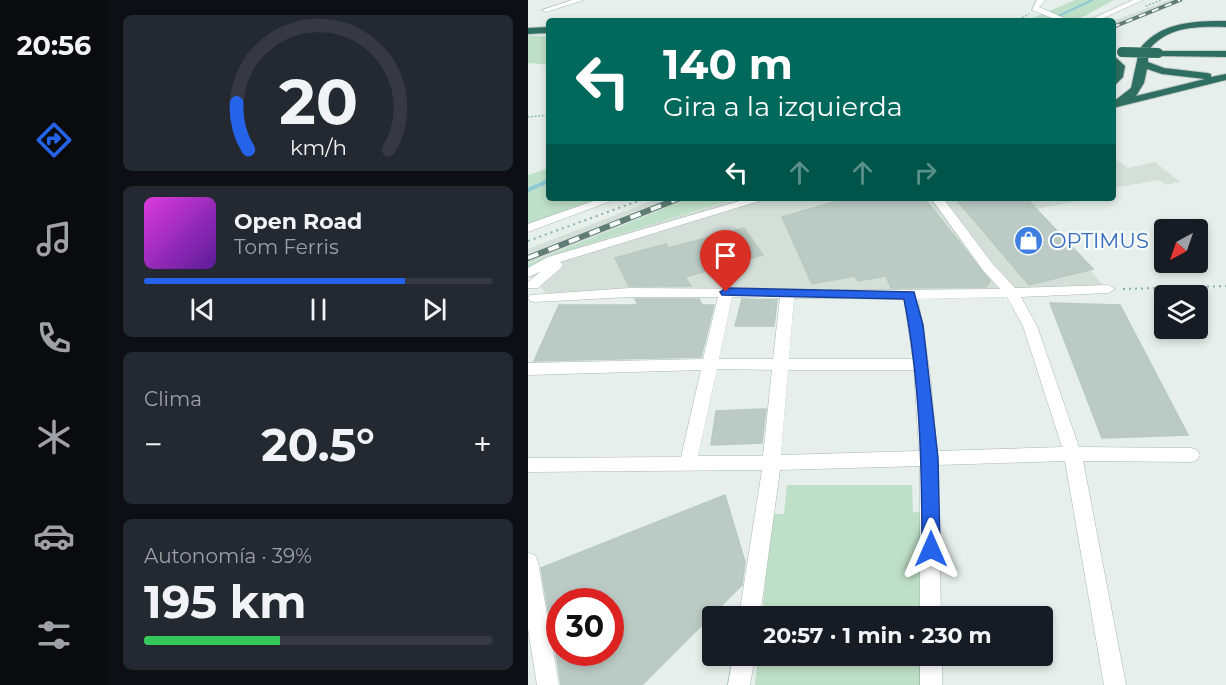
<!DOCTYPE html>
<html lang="es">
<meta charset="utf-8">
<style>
:root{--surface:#171b24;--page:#242831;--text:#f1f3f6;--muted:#9ea1a6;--line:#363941;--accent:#2563eb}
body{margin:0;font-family:Montserrat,sans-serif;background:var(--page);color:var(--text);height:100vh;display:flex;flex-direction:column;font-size:22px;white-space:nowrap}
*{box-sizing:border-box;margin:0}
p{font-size:20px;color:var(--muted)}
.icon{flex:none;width:33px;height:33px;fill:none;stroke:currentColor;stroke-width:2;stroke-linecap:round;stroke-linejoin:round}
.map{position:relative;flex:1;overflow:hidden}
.drawer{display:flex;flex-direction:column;gap:15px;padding:15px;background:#0d0f14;width:420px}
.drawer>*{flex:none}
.top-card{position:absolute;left:18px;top:18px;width:570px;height:183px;border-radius:6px;box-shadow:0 3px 9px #0003;background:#00695c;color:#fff;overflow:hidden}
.needle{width:39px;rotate:220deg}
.tools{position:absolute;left:626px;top:219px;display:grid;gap:12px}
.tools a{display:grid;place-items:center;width:54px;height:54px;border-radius:6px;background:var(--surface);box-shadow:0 3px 9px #0003;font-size:30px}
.speed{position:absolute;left:18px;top:588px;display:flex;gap:12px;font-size:30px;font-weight:700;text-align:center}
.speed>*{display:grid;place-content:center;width:78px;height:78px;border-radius:50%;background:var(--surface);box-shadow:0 3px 9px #0003;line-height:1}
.speed .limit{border:9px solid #d22;background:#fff;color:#111}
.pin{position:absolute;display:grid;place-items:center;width:51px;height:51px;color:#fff;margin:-62px -26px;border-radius:50% 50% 50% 0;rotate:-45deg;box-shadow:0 0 6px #0007}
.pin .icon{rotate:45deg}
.me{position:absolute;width:66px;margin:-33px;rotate:0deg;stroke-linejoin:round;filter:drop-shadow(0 0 4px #0008)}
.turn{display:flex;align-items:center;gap:21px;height:126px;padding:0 18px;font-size:27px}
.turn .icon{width:78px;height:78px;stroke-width:2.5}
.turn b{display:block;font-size:42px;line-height:51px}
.lanes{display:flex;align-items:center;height:57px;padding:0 18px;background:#0003;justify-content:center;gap:30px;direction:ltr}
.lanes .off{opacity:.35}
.big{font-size:45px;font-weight:700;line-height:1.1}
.drawer .card{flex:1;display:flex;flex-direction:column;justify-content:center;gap:9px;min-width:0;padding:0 21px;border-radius:9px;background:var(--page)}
.drawer .dial{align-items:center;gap:0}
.dial svg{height:156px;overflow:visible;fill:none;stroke:var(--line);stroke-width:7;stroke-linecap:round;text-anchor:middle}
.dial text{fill:var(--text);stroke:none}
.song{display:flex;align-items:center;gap:18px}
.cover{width:72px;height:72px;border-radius:9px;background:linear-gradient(135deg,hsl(300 70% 55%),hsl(270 70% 35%))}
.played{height:6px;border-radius:3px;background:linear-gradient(90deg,var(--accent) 75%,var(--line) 75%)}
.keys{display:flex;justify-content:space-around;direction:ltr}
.heat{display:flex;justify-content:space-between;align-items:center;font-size:33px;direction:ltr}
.charge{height:9px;border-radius:4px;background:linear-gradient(90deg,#34c759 39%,var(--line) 0)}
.trip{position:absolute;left:174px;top:606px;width:351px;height:60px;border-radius:6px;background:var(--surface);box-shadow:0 3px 9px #0003;font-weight:700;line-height:60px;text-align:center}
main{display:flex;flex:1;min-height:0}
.dock{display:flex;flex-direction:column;width:108px;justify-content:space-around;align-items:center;background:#090b0e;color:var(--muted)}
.dock .icon{width:42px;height:42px}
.dock .selected{color:var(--accent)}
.dock b{font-size:27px;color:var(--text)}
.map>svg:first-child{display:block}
</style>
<main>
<nav class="dock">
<b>20:56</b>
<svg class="icon selected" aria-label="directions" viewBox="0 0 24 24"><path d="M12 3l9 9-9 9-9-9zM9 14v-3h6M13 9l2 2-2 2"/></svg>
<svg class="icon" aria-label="music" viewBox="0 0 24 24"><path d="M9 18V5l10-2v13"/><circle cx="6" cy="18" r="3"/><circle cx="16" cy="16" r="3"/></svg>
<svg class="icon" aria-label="phone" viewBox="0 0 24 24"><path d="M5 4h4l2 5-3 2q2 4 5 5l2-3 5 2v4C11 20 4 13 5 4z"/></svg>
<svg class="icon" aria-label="climate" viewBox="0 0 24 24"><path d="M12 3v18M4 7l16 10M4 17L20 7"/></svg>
<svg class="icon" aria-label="car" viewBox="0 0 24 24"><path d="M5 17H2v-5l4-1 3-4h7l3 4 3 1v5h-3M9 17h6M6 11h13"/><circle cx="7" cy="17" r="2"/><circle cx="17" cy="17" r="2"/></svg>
<svg class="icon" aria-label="filters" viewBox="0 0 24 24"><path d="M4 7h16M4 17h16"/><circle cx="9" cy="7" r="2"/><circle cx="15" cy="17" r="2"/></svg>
</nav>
<section class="drawer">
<div class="card dial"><svg viewBox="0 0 100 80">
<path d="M14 69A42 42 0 1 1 86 69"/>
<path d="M14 69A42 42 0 0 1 8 45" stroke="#2563eb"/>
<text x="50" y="56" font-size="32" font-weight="700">20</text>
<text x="50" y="72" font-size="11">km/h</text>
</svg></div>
<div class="card">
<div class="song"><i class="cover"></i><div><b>Open Road</b><p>Tom Ferris</p></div></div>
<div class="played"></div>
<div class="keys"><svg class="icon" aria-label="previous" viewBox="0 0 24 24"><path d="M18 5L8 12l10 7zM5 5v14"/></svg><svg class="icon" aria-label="pause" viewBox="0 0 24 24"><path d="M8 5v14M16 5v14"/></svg><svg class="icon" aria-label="next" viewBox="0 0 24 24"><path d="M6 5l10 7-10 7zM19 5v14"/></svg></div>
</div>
<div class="card"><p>Clima</p>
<div class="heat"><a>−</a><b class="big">20.5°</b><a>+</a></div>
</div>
<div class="card"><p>Autonomía · 39%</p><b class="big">195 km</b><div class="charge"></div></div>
</section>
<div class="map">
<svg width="698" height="685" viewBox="0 0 698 685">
<rect width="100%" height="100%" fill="#e6efeb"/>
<path fill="#d4dfda" d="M641,0H658L585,29V21Z
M585,157L600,168L627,162L652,182L638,185L631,180L585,188Z
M131,198H161L0,264V249Z
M209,198H547L549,201L509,209L581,292L29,295L17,292L6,279L0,277V270L57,245Z"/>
<path fill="#bfe0c8" d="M547,0H586L547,21H498Z
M0,35L21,37V65L0,63Z
M21,168V198H72L0,223V175Z
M161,198H209L57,245L0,270V264Z
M259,485H384L385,512L397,513L394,616H234L244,514H256Z
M230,656H393L392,685H227Z"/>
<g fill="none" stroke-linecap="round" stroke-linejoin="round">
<path stroke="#8ec9d4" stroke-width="2" d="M520,21L564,0"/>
<path stroke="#8ec9d4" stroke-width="3" d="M15,184L21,181"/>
<path stroke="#8ec9d4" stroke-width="4" d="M0,190L18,182"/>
</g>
<path fill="#bbcac4" stroke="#b8c9c2" stroke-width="1.5" d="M319,198H396L462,281L458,287L363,288L358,276L330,281L326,276L284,284L254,217Z
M427,198H498L565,269L501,285Z
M216,228L235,255L157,277L163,286H101L87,258L138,244L140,248Z
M107,299H171L174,305H186L173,357L6,361L31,305H110Z
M214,299L249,300L246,326H207Z
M522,303L592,305L660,435L574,438Z
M238,409L234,443L183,445L188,411Z
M197,495L217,562L214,585L114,685H33L28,652H82V602H32V651H27L13,568Z"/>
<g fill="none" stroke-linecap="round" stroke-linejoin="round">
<defs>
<path id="minor" d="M44,0H56L18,12L14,10Z
M509,0H517L511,7L543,21H532L504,10Z
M605,0H615L569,21H559Z
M74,198H91L0,232V224Z
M222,198H241L32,262L35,265L33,268L10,288H0V282L12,272L0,277V268L20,257Z
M403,198H415L464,263L487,288L580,285L587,289L580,293L493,297L509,326L551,447L663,448L669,450L672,455L669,460L663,462L555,461L598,685H576L537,461L410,465L413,616H392V466L252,470L232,616H211L234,470L0,472V458L153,457L173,370L0,375V363L175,359L190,297H102L7,302L2,301L0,298L2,295L102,288L342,290L472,289L454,269ZM204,297L252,298L245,359H191ZM479,297L495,326L534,447L409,451L402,374L390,299ZM266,298L376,299L385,359H261ZM189,369L244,370L235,456H170ZM260,370H386L391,451L253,455Z
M0,553L7,555L10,562L31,685H9L0,629Z
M205,656H227L222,685H200Z
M392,656H414V685H392Z"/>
<path id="highway" d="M698,21V27C669,26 638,26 619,52L611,50C631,22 666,21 698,21Z
M21,27V33L0,34V28Z
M626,51H698V57L630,56L626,55Z
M615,53L620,56V62L636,68L679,73L683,74V77L698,74V80L585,108V102L603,88L610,56ZM619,69L634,74L677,79L608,96L616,83Z
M585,55L597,66L595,77L585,87Z"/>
</defs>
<use href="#minor" stroke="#a8b8b2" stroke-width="1"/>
<use href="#highway" stroke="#c2cac8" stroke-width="2"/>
<path stroke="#86b3a5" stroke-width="1.5" stroke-dasharray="1.5 2" stroke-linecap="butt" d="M618,6L634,0
M488,21L501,14
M0,117L21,115"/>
<path stroke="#86b3a5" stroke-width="2" stroke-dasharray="2 4" stroke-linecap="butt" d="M0,241L118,198
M595,289L698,286"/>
<use href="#minor" fill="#fff" fill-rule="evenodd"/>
<use href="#highway" fill="#2f6f62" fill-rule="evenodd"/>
<defs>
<path id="rail-far1" d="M585,27L652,0"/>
<path id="rail" d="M0,258L152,198"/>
</defs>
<use href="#rail-far1" stroke="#5f7d75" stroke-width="4"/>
<use href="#rail" stroke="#5f7d75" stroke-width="6"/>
<use href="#rail-far1" stroke="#f7fbf9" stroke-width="2" stroke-dasharray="7" stroke-linecap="butt"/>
<use href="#rail" stroke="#f7fbf9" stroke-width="4" stroke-dasharray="11" stroke-linecap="butt"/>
<defs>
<path id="highway-bridge" d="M594,52L630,53"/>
</defs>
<use href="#highway-bridge" stroke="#c2cac8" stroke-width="10" stroke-linecap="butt"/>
<use href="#highway-bridge" stroke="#2f6f62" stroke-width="10"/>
</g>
<path fill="#2563eb" stroke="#184099" stroke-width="1.5" d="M198,288L386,292L395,325L410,458L412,549L409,554L403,557L396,554L394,549C394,465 392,381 376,299L194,295L192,292Z"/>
<defs>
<symbol id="shop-disc" viewBox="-11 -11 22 22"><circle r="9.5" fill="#3f7fe0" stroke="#f7fbf9"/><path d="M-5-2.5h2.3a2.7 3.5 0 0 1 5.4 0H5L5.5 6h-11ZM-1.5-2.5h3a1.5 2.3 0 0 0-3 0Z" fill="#fff"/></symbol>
</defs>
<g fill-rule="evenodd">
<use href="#shop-disc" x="484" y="224" width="33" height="33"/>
</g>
<g text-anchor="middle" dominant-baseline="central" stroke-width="4.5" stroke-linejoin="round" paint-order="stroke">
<g font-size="21" fill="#366cbe" stroke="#f7fbf9" text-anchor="start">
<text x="521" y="240">OPTIMUS</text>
</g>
</g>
</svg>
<div class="tools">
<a><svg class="needle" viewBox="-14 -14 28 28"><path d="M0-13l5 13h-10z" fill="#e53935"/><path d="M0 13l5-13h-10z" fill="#9ea1a6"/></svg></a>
<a><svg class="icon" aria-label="layers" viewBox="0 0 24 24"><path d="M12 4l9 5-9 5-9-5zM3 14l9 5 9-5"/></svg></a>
</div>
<div class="speed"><div class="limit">30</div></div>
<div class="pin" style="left:198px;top:292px;background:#d93025"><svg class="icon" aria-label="arrive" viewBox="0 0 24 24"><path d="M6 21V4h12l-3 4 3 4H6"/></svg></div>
<svg class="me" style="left:403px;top:549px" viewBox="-20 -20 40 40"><path d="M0-17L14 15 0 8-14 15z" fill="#2563eb" stroke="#fff" stroke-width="4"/></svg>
<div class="trip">20:57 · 1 min · 230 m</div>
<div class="top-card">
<div class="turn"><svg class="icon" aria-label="left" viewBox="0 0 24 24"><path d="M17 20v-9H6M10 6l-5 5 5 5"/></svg><div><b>140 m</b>Gira a la izquierda</div></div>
<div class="lanes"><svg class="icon" aria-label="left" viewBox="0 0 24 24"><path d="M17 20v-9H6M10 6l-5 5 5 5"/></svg><svg class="icon off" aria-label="ahead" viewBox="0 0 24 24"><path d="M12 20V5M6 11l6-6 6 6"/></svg><svg class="icon off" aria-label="ahead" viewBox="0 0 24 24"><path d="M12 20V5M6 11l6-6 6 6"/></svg><svg class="icon off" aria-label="right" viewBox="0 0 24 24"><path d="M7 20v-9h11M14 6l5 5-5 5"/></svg></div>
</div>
</div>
</main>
